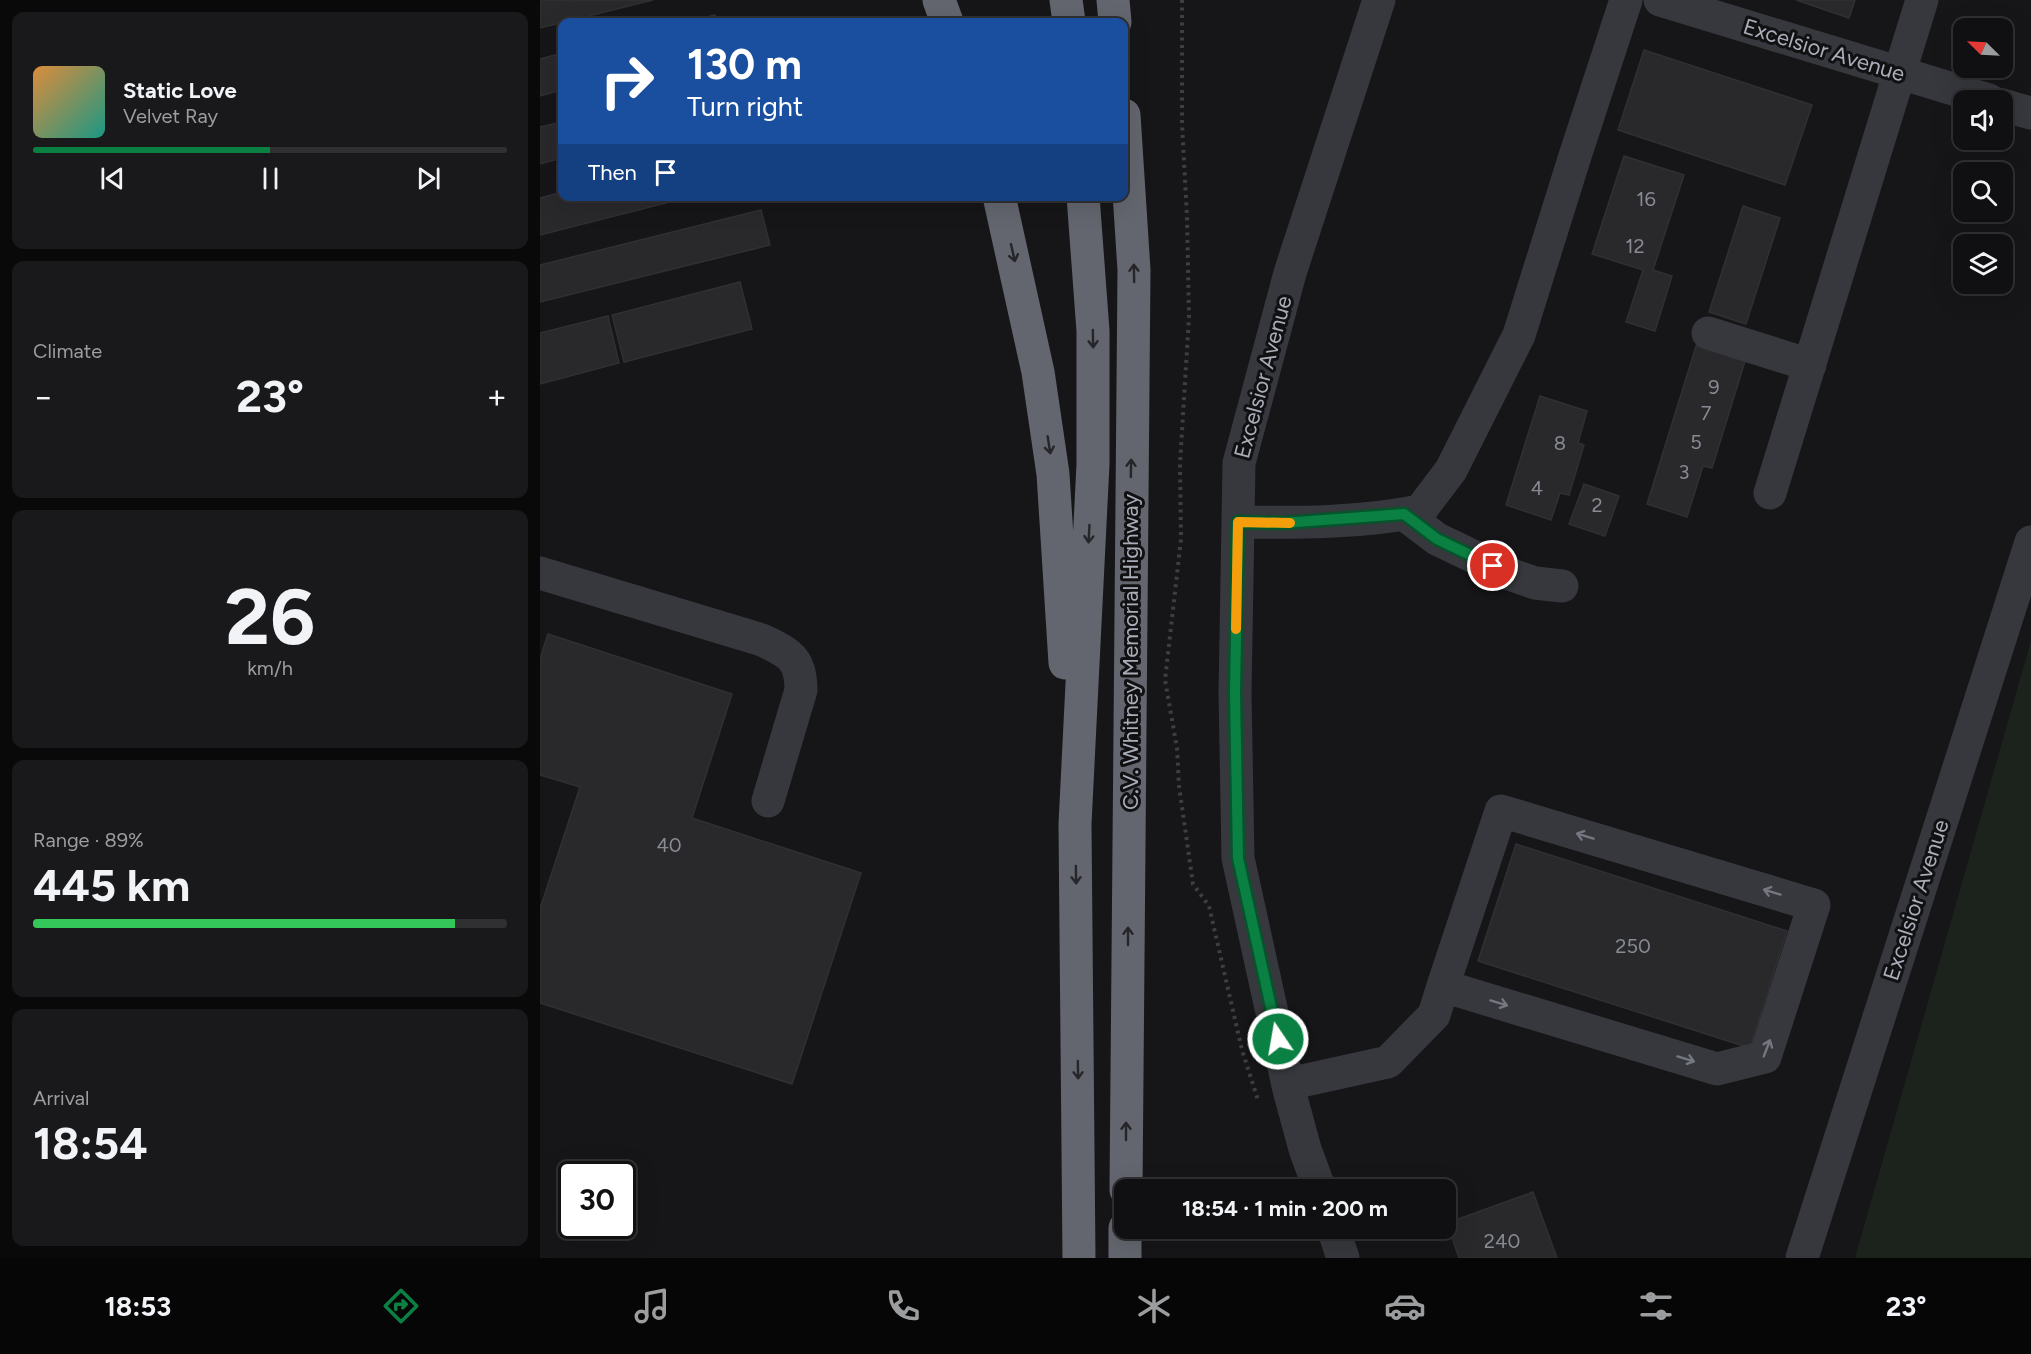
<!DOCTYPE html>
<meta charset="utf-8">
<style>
:root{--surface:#101012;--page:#19191b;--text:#f1f3f6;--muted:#9c9d9f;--line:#303032;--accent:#0b8043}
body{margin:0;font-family:Figtree,sans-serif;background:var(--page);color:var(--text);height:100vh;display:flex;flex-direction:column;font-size:22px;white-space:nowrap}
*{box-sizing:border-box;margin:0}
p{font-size:20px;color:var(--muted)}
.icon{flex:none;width:33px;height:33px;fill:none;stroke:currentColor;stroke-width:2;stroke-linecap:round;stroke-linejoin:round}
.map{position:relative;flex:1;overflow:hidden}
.drawer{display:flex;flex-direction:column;gap:12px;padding:12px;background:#09090a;width:540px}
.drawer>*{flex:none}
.top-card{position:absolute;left:18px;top:18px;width:570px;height:183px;border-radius:12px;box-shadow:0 6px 24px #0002,0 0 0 2px var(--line);background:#1a4fa0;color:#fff;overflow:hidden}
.needle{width:39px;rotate:294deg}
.buttons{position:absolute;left:1413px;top:18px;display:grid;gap:12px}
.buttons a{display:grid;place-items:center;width:60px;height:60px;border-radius:12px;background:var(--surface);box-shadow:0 6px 24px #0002,0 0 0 2px var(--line);font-size:30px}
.speed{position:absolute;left:18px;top:1161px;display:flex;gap:12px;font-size:30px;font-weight:700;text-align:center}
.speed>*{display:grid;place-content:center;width:78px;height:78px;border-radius:50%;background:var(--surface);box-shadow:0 6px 24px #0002,0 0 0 2px var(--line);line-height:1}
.speed .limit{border:3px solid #111;border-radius:9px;background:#fff;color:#111}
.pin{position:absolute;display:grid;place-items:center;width:51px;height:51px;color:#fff;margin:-26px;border:3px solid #fff;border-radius:50%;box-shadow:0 2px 6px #0007}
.me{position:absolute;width:66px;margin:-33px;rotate:348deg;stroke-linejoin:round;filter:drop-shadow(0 0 4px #0008)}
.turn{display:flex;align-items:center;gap:21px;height:126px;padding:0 30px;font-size:27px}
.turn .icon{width:78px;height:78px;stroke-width:2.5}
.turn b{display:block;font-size:42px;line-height:51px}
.then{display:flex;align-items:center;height:57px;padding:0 30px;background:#0003;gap:12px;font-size:22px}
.big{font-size:45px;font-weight:700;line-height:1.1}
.drawer .card{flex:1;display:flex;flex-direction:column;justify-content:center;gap:9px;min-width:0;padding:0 21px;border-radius:12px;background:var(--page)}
.drawer .dial{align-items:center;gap:0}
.dial b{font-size:78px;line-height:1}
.song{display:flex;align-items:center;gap:18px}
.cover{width:72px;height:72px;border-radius:9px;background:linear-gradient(135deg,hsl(30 70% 55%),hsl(170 70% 35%))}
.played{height:6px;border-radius:3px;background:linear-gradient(90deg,var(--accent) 50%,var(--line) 50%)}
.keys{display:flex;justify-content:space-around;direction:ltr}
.heat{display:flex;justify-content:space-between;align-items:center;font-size:33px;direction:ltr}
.charge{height:9px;border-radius:4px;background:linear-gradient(90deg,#34c759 89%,var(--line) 0)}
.trip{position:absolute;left:574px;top:1179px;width:342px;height:60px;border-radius:12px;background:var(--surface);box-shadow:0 6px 24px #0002,0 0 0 2px var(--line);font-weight:700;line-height:60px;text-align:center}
.tabs{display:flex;height:96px;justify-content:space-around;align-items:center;background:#060607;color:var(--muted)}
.tabs .icon{width:42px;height:42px}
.tabs .active{color:var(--accent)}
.tabs b{font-size:27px;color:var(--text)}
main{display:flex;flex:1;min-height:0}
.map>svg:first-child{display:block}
</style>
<main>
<section class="drawer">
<div class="card">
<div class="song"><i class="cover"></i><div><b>Static Love</b><p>Velvet Ray</p></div></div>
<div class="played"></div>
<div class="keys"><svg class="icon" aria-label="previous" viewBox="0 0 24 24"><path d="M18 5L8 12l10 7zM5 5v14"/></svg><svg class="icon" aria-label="pause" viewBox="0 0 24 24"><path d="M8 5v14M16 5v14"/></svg><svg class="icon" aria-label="next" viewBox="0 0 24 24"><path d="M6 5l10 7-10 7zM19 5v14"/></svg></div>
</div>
<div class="card"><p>Climate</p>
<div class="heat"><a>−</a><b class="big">23°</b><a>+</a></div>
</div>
<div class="card dial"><b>26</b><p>km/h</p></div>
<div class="card"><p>Range · 89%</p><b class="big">445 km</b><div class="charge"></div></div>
<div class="card"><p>Arrival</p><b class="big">18:54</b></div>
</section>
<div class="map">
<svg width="1491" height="1258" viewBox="0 0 1491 1258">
<rect width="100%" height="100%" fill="#161618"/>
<path fill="#1c231d" d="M1491,641V1258H1315Z"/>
<path fill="#29292c" stroke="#303034" stroke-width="1.5" d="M0,0H113L0,28Z
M1256,0H1315L1309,18Z
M175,15L177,22H147Z
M1104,50L1272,105L1245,185L1078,130Z
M22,53V90L0,96V59Z
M22,122V158L0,164V127Z
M1084,156L1144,175L1113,270L1132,276L1115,331L1086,322L1103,270L1052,254Z
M22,192V196H153L0,235V198Z
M1203,206L1240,218L1206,324L1169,312Z
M221,210L230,245L0,302V265Z
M200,282L212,329L84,362L72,315Z
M68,316L79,363L0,384V333Z
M1157,343L1206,358L1172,468L1163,466L1147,517L1107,504Z
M1000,396L1047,411L1038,443L1044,445L1029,495L1020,493L1011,520L966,505Z
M1044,484L1079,496L1065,536L1029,524Z
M8,634L192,694L152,818L321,873L252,1084L0,1003V909L40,787L0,775V659Z
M976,844L1247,931L1210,1048L938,961Z
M993,1192L1017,1258H919L907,1223Z"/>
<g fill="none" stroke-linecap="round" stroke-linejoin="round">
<path stroke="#3d3f44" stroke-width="4" stroke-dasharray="3 4.5" stroke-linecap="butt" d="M642,0V123L647,217L649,317L640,464L641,539L625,680L637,748L639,786L653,884L669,906L702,1050L718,1100"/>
<path stroke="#37383d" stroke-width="33" d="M1120,0L1449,100
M1462,105L1491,113
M1168,333L1270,365
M1230,493L1382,0
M864,514L897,539L972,575L995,583L1022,586
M698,522C757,523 822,523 880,511L911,470L979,335L1035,156L1086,0
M0,573L222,640C249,653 261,658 261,690L228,801
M748,1084L848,1062L894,1015L903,986L961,811L1274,905L1225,1057L1177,1069L903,986
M780,1190L765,1149L749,1090L698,858L695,693L699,463L750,273L839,0
M793,1228L803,1258
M1262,1258L1491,542"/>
<path stroke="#63666e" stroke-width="33" d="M399,0L407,22
M526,0L529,22
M573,0L575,22
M584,115L594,270L586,1190
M459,196L498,372L513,474L525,663
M539,1258L535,824L553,464V331L543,196
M585,1258V1228"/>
</g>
<defs><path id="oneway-shaft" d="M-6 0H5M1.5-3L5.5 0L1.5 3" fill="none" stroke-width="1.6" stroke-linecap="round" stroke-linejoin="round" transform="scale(1.5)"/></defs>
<g stroke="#26262a">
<use href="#oneway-shaft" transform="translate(473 253) rotate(77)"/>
<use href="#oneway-shaft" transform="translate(594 273) rotate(-91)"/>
<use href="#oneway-shaft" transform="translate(553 339) rotate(89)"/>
<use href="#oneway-shaft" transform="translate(509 445) rotate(81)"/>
<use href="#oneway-shaft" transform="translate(591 468) rotate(-89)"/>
<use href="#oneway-shaft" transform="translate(549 534) rotate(93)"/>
<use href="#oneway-shaft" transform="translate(536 875) rotate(89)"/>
<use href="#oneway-shaft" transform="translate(588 936) rotate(-90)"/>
<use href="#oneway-shaft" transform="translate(538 1070) rotate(89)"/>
<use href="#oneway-shaft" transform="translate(586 1131) rotate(-90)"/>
</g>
<g stroke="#757881">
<use href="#oneway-shaft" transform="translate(1045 836) rotate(-163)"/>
<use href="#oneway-shaft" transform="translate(1232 892) rotate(-163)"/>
<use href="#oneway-shaft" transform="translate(959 1003) rotate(17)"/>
<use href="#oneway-shaft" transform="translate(1227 1048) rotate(-69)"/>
<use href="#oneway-shaft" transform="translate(1146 1059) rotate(17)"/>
</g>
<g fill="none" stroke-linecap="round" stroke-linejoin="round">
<defs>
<path id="route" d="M738,1039L698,858L695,693L698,522L743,523L864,514L897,539L953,566"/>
</defs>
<use href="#route" stroke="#07532c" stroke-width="15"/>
<use href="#route" stroke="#0b8043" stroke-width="10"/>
<path stroke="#f59e0b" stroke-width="10" d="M696,629L698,522L750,523"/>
</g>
<g text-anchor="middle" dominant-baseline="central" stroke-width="6" stroke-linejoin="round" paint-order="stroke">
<g font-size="20" fill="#888b94">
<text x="1106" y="199">16</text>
<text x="1095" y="246">12</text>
<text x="1174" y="387">9</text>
<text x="1166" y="413">7</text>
<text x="1156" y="442">5</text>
<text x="1020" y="443">8</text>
<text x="1144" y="472">3</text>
<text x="997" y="488">4</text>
<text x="1057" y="505">2</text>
<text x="129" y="845">40</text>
<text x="1093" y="946">250</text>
<text x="962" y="1241">240</text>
</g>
<g font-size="22" fill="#a8adb8" stroke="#111113">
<text transform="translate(1284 50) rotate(17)">Excelsior Avenue</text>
<text transform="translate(723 377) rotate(-75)">Excelsior Avenue</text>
<text transform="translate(590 652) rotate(-90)">C.V. Whitney Memorial Highway</text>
<text transform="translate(1376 900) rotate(-72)">Excelsior Avenue</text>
</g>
</g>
</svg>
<div class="buttons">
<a><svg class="needle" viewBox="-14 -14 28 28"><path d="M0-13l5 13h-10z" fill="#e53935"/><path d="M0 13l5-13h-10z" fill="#9c9d9f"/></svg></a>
<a><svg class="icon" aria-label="sound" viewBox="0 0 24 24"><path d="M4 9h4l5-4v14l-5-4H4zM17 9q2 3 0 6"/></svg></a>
<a><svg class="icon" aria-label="search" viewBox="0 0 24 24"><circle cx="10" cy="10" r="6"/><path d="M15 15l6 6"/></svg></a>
<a><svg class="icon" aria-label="layers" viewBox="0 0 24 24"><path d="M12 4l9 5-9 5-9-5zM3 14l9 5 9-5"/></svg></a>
</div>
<div class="speed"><div class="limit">30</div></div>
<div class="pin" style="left:953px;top:566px;background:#d93025"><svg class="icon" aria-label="arrive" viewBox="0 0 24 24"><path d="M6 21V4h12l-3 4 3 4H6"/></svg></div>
<svg class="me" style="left:738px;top:1039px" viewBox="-20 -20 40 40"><circle r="17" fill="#0b8043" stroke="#fff" stroke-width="3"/><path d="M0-11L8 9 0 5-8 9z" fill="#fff"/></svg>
<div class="trip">18:54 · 1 min · 200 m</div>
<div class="top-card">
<div class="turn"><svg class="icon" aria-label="right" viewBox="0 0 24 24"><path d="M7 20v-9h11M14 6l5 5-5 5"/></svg><div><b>130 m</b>Turn right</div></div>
<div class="then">Then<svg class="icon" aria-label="arrive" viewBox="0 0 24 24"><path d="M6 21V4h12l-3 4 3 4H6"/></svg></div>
</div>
</div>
</main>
<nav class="tabs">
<b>18:53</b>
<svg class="icon active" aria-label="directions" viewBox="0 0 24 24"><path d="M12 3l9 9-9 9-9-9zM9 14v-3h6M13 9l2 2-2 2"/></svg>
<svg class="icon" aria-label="music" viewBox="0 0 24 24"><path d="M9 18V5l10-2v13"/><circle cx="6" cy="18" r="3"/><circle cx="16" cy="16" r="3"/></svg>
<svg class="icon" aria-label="phone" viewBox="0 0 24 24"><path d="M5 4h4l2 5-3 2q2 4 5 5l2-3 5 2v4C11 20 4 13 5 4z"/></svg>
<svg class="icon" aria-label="climate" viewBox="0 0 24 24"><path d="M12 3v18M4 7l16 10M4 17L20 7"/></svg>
<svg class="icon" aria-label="car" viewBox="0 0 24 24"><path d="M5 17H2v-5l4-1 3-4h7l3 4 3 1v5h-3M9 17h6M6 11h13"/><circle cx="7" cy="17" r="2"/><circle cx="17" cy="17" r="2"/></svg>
<svg class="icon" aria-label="filters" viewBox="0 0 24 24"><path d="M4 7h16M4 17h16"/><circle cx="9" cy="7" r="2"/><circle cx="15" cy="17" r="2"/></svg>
<b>23°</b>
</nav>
